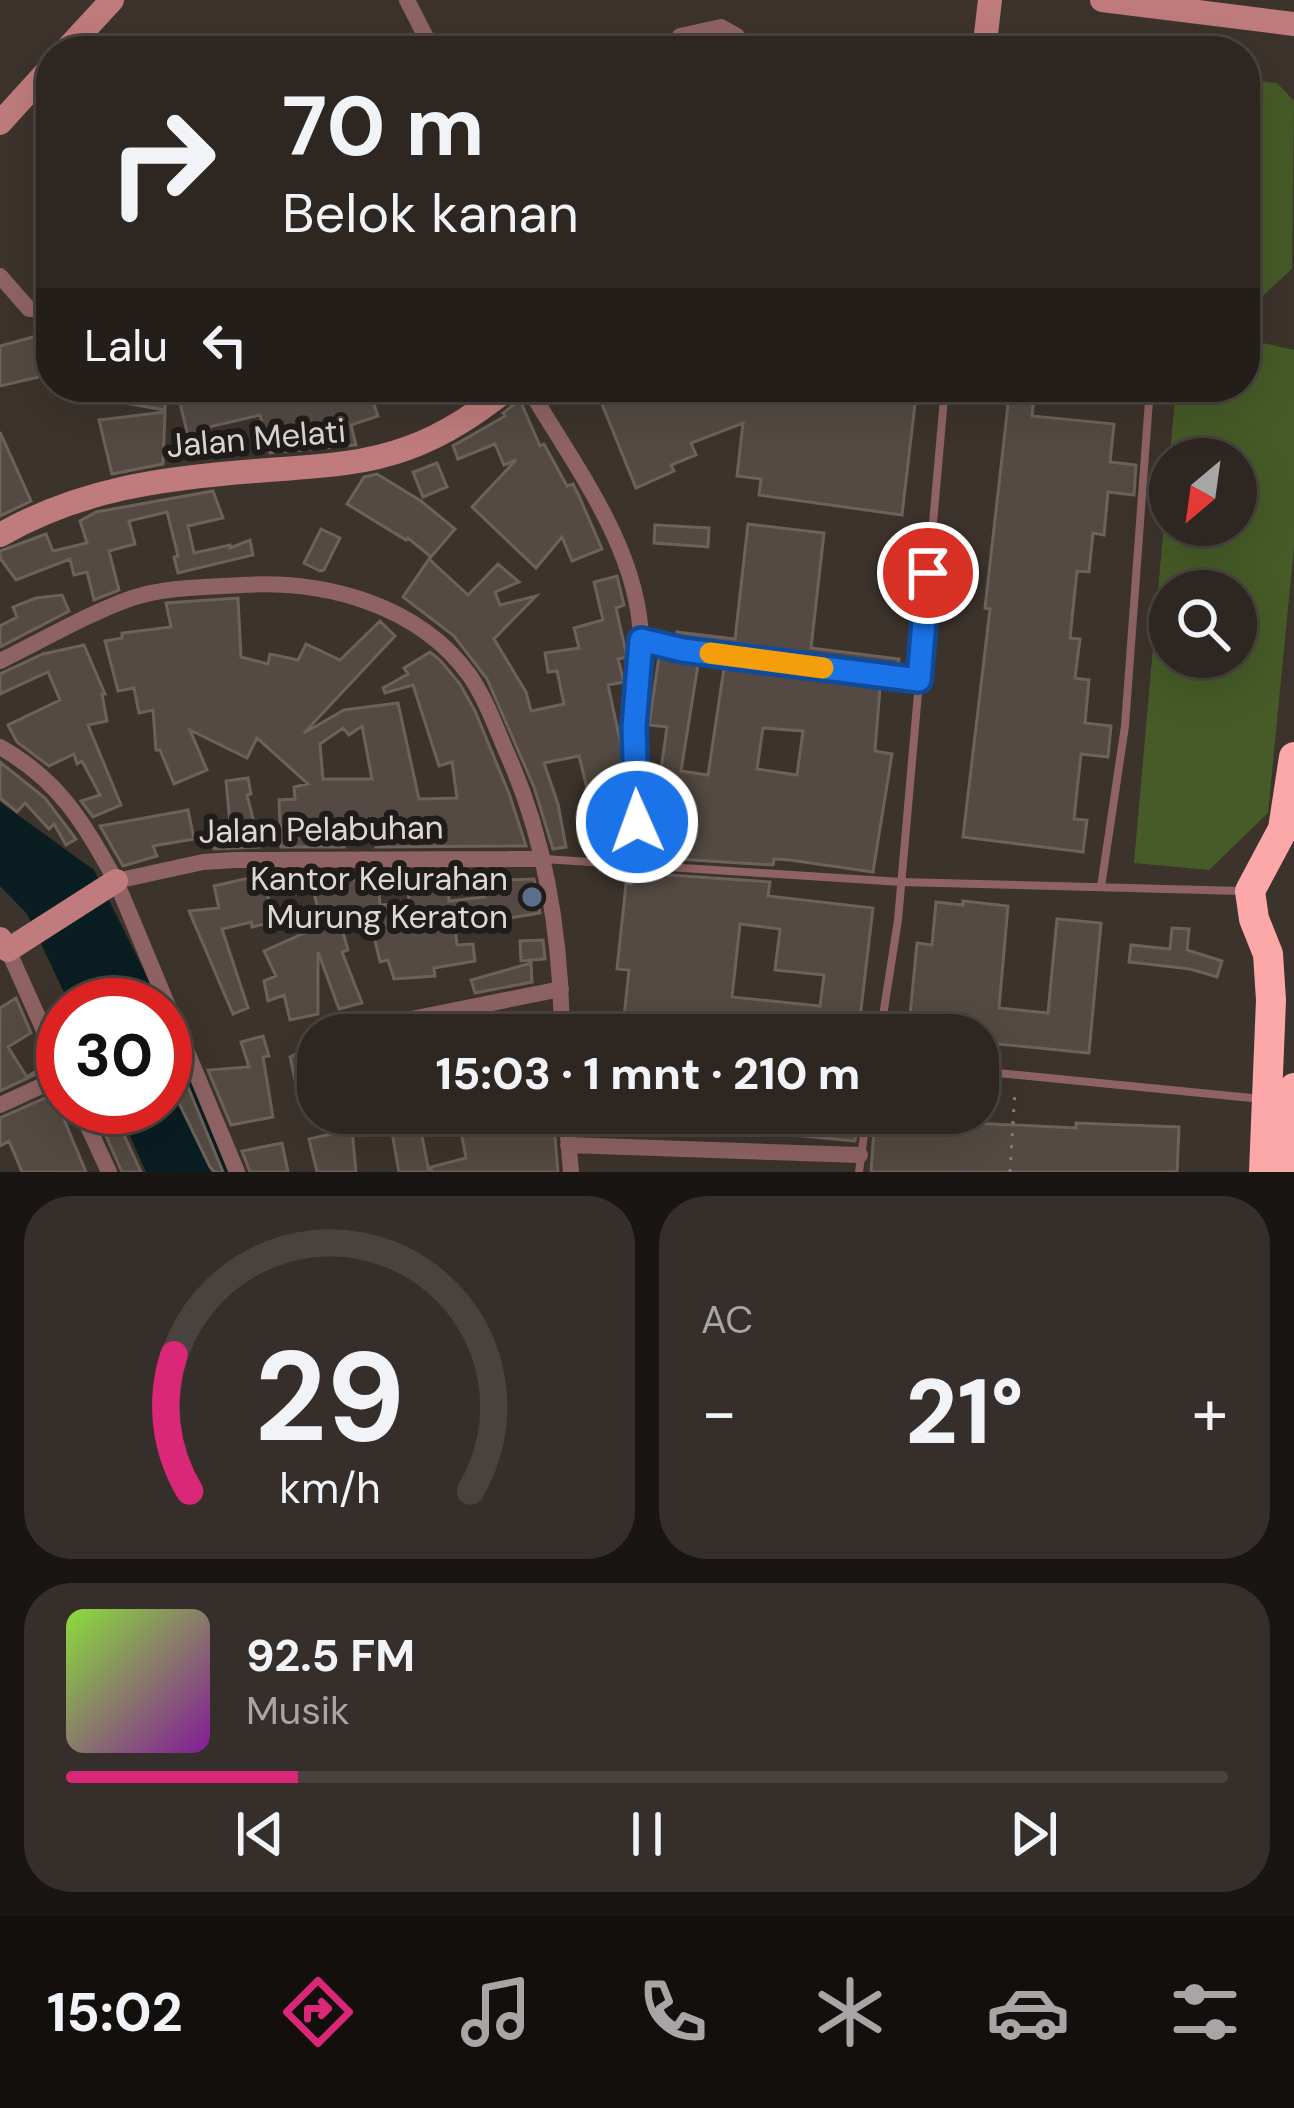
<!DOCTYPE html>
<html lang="id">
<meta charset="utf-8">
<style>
:root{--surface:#2d2621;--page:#352e2a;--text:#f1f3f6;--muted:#a7a5a5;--line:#48433f;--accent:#db2777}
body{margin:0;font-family:"DM Sans",sans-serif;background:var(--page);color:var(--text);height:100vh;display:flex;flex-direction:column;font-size:45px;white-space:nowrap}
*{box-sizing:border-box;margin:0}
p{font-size:39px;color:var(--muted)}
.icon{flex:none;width:66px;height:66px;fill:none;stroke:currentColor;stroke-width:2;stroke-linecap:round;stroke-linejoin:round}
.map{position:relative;height:1172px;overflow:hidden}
.details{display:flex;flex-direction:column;gap:24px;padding:24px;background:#191512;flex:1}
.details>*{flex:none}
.hud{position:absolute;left:36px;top:36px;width:1224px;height:366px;border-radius:48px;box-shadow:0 12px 48px #0002,0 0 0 3px var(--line);background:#2d2621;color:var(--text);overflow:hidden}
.needle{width:78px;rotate:209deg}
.controls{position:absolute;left:1149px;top:438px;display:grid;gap:24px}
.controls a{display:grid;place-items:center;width:108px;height:108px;border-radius:50%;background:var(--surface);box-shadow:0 12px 48px #0002,0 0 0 3px var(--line);font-size:60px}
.speed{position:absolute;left:36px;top:978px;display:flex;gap:24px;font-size:60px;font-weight:700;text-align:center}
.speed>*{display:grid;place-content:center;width:156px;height:156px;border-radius:50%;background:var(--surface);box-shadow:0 12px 48px #0002,0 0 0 3px var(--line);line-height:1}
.speed .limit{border:18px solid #d22;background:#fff;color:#111}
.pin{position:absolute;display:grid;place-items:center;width:102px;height:102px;color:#fff;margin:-51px;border:6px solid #fff;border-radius:50%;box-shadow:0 3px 12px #0007}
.me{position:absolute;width:132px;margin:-66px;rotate:358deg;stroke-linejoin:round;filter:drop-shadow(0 0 9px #0008)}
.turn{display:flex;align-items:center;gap:42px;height:252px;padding:0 48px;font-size:54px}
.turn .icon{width:156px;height:156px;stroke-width:2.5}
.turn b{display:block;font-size:84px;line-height:102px}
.then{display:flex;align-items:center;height:114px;padding:0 48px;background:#0003;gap:24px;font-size:45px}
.big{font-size:90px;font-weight:800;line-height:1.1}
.details .widget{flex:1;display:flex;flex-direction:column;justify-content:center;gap:18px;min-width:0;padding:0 42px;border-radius:48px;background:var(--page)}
.details .dial{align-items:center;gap:0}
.dial svg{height:312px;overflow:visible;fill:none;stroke:var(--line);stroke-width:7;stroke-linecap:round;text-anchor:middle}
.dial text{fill:var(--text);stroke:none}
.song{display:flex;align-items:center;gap:36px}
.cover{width:144px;height:144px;border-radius:18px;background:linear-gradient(135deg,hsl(90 70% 55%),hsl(290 70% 35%))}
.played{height:12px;border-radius:6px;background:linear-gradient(90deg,var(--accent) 20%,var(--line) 20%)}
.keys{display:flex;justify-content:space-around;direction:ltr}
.heat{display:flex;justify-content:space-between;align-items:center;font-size:66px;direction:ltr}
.details .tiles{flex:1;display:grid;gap:24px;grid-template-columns:1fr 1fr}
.widget:last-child{grid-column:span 2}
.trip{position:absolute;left:297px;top:1014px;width:702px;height:120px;border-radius:48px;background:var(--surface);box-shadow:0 12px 48px #0002,0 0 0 3px var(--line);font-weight:800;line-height:120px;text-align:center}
.menu{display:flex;height:192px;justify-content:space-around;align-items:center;background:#120f0d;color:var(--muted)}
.menu .icon{width:84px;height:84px}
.menu .on{color:var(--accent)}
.menu b{font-size:54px;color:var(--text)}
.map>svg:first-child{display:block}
</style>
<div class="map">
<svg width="1294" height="1172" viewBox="0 0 1294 1172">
<rect width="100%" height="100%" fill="#3c332c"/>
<path fill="#465b27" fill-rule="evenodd" d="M1245,79L1277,83L1294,101L1292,269L1257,301L1245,300Z
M1245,339L1294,350V547L1268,813L1209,870L1134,863L1176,387H1245ZM1170,459H1236V525H1170ZM1170,591H1236V657H1170Z"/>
<path fill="#0a1d20" d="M0,802L94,870L161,1005H70L27,914L0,886Z
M165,1015L228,1172H146L117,1107H165Z"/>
<path fill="#544a43" stroke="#6c625b" stroke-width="3" fill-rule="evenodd" d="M47,333L51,368L42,370L43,376L0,386V346Z
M78,387H165V410L77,395Z
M176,387H368L378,416L351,425L356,445L270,453L260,415L209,427L214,447L192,452Z
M595,387H917L902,515L759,495L761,479L737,476L743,423L691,443L696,455L671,465L674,471L636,488Z
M1010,387H1035L1032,416L1114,424L1110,462L1136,465L1134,495L1108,492L1104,535L1093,533L1089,572L1077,571L1070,638L1080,639L1075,678L1089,680L1085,723L1111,726L1108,757L1081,754L1074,819L1087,820L1083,852L963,837L990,609L985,608Z
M520,400L540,446L544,444L567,486L573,484L579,496L602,549L572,561L562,537L536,568L472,507L516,460L504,465L495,444L458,459L453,446L505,416L503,413Z
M165,412L163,464L112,474L99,420Z
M0,432L31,501L0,516Z
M437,463L447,487L423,497L413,472Z
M377,474L421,501L455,529L431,557L408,538L406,540L347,504L364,477Z
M213,491L223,518L188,526L194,553L230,545V548L250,540L253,555L178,573L174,557L178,556L167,512L129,521L135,544L109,551L119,590L94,600L87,572L74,575L70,559L16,580L0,558V551L46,534L53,551L87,543L80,521L96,512Z
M748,524L824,533L811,648L899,659L898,665L677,635V632L735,639Z
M655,525L709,528L708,547L654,543Z
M321,529L340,538L324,570L320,571L304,563Z
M429,559L468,595L498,564L519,582L495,592L500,605L536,596L494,639L526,692L531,711L564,704L557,671L548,672L545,653L579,648L574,628L603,620L594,582L617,576L624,605L616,608L627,657L618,659L624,682L608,685L621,745L625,810L621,845L602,849L579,756L544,763L558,804L566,847L553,849L534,787L487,679L454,636L403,597Z
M62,595L69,611L0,647V626L17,617L13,607L36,598Z
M238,598L241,657L268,664L270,654L298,660L306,644L340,660L380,621L395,636L304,733L344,710L398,703L419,799L457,798L452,762L439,766L413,685L385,693L383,688L408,674L404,668L430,652L440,660L460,684L475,711L510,796L526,846L376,847L375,835H344V847H281L279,800L295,799L294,787L308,784L257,738L247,758L190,730L207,770L174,784L160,750H156L153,710L139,713L134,688L118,691L105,641L122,638V633L171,627L166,603ZM362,726L372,779H323L320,744L343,728L349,735Z
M84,645L105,694H102L107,721L88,725L121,805L93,817L81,801L100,795L82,761L77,764L74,754L49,766L17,742L8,725L60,700L48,672L0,694V674L43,654Z
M659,657L698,665L681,771L708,775L724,668L880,688L875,751L892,754L873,872L790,860L774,859L773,865L645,857L650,819L665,822L669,793L658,791L667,727L649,725ZM763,728L803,731L797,775L757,769Z
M0,762L45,798L76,839L66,845L54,824L49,829L25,803L17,812L0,798Z
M248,778L251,794L247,795L260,847L214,849L213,836L231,834L226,781Z
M188,810L194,839L153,846L157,856L123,866L100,826Z
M407,872H448L449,901L485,897L484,881L534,879L540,913L455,927L457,945L473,944L475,961L434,968L435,976L394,979L388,960L380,962L372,927L342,929L348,950L342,952L362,1003L339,1009L318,952V1014L290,1020L284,995L268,1001L264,981L276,976L264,951L345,915L343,908L319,913L311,881L338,875L339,881L378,879L380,905L409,903Z
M640,873L770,882L768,896L873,908L858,1035H681L682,1030L647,1026L646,1035H622L629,970L617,969L626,884H631L632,878ZM740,924L780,929L775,970L824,975L820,1006L732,997Z
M263,875L274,922L252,927L251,922L222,929L248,1008L233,1014L189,911L219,908L214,886Z
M963,901L1008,906L999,1008L1048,1013L1057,919L1101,923L1089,1053L978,1042V1035H951V1031L909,1026L917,943L932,945L936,902L963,905Z
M1172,928L1189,929L1187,950L1222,961L1217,977L1190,969L1129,962L1131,945L1170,949Z
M543,940L545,959L521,961L520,941Z
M531,963L532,982L475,993L471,980Z
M16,998L31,1033L8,1047L27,1077L45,1065L47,1069L0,1091V1008Z
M480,1019H502L504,1035H433V1028Z
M263,1036L269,1056L263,1057L273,1117L231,1125L208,1070L249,1067L241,1042Z
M318,1043V1083L298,1093L290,1057Z
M186,1082L223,1172H214L210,1167L178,1101L174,1085Z
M63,1090V1097L56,1100L86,1172H22L9,1141L0,1146V1118Z
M93,1107H111L141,1172H122Z
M408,1113H553L558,1172H432L431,1167L466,1158L459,1122L421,1131L429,1172H399L392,1133L357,1130L354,1115L409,1119Z
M641,1113H859L855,1141L761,1132L736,1134L688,1126V1129L672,1128L641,1123Z
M875,1113L910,1115V1120L1076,1128V1123L1179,1127L1177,1172H871Z
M352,1129L356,1172H317L309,1139Z
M282,1143L288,1172H250L242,1151Z"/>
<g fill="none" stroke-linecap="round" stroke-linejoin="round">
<path stroke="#857d78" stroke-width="3" stroke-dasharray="3 9" stroke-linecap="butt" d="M1010,1172L1015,1090"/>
<path stroke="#8f6363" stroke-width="8" d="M544,859L901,882L1242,891
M1101,887L1125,726L1150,387
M880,1035L898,920L945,387
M978,1071L1262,1099
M859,1172L867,1113"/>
<path stroke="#8f6363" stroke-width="16" d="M407,0L433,51
M671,51L680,36L721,27L737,36L744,51
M0,276L29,309L51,308
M528,387C573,464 639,548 641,640L683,650L919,680
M0,661C43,640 87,614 132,598C166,587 206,587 241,585C325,580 418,604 470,676C487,701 497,731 509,758C548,846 561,940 562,1035
M0,747C60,781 83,822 116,881L237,1172
M631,865L638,810L634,743L641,640
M116,881L203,862L235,860L543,859
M8,950L63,1073
M377,1026L561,989
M0,1105L63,1076
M79,1107L109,1172
M566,1113L571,1172
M568,1145L860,1155"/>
<path stroke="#c07c7c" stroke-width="24" d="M1102,0L1294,24
M65,51L112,0
M984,51L990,0
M0,123L51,67
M0,535C80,489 164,478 255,471C306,467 360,466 408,448C447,434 478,412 510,387
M0,939L8,950L116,881"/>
<path stroke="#fca7a8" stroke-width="30" d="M1264,1172L1271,1000L1268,954L1254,919L1250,891L1283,829L1294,757
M1288,1172L1294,1088"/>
</g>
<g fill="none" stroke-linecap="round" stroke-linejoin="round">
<defs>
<path id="route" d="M637,822L634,727L641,640L683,650L919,680L928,573"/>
</defs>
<use href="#route" stroke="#114b97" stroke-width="30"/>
<use href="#route" stroke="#1a73e8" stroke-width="21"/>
<path stroke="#f59e0b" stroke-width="21" d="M710,653L823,668"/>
</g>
<circle fill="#5c6f8a" stroke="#201c19" stroke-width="4.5" cx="532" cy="897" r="12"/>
<g text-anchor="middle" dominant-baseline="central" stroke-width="12" stroke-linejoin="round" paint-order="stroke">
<g font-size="33" fill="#ded8d4" stroke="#201c19">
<text transform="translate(256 438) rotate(-5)">Jalan Melati</text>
<text transform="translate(321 829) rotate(-1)">Jalan Pelabuhan</text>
</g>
<g font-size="33" fill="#ded8d4" stroke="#201c19" text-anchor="end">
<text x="508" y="878">Kantor Kelurahan<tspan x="508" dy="38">Murung Keraton</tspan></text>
</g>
</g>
</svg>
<div class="controls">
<a><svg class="needle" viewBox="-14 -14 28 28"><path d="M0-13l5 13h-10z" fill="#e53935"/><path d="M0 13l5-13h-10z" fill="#a7a5a5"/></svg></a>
<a><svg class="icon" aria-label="search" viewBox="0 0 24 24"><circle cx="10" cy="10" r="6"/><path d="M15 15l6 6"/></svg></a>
</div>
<div class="speed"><div class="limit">30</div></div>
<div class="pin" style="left:928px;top:573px;background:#d93025"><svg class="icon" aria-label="arrive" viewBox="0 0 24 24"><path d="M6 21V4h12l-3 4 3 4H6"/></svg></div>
<svg class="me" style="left:637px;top:822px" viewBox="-20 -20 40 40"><circle r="17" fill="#1a73e8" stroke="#fff" stroke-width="3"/><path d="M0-11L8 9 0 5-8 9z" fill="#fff"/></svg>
<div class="trip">15:03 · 1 mnt · 210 m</div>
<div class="hud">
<div class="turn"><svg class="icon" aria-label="right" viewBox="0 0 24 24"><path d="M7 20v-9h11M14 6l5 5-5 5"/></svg><div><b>70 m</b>Belok kanan</div></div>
<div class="then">Lalu<svg class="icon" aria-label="left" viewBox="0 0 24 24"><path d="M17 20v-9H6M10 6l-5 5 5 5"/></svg></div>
</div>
</div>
<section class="details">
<div class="tiles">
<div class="widget dial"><svg viewBox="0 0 100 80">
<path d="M14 69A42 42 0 1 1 86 69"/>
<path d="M14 69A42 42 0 0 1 10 34" stroke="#db2777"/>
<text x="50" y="56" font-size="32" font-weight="700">29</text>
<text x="50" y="72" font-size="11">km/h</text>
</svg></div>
<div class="widget"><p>AC</p>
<div class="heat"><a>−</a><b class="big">21°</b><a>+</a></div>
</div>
<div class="widget">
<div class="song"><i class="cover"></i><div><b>92.5 FM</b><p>Musik</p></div></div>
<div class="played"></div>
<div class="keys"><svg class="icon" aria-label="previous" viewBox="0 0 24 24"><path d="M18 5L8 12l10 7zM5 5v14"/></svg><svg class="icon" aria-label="pause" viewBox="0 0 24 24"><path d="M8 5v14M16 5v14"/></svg><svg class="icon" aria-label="next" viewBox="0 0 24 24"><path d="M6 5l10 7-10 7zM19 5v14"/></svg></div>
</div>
</div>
</section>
<nav class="menu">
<b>15:02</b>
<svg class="icon on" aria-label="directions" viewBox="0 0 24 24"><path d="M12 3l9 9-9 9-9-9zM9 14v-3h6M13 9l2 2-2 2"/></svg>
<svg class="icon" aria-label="music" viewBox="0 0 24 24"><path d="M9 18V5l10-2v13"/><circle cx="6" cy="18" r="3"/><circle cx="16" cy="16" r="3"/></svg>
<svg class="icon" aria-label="phone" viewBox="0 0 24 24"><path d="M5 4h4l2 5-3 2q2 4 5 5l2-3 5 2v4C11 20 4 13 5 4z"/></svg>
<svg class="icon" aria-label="climate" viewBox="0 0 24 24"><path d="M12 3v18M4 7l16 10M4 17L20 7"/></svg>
<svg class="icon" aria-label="car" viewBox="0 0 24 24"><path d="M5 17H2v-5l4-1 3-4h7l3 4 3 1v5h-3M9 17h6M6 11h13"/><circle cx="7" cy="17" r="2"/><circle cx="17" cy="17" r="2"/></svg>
<svg class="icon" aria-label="filters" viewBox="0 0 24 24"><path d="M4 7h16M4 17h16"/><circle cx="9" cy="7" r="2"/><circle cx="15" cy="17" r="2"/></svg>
</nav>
